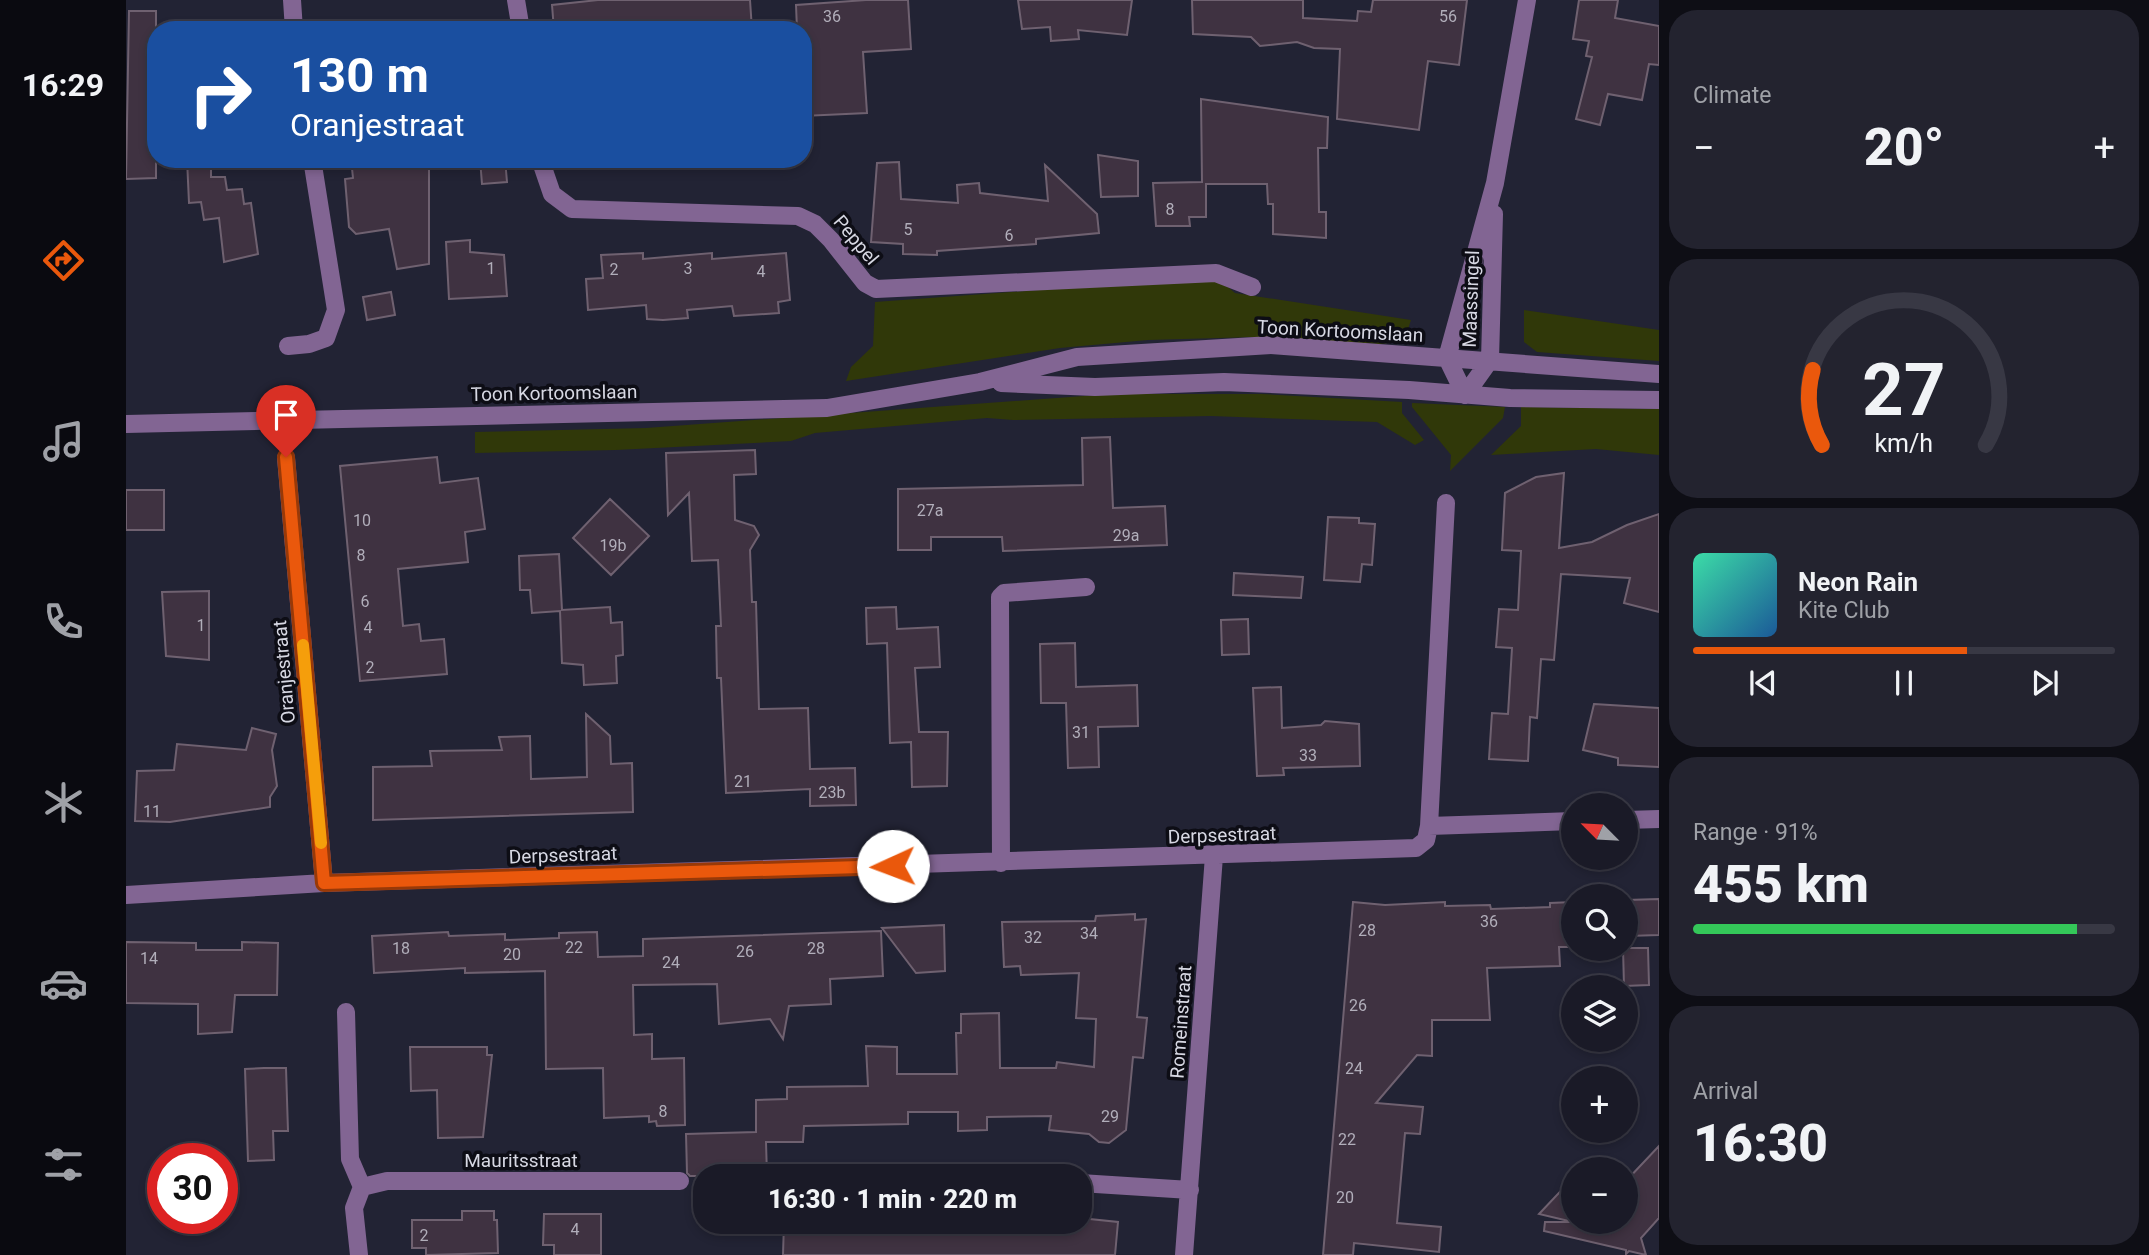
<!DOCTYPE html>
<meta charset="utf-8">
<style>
:root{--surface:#1a1a27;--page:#23232f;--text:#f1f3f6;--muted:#9fa1a7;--line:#383844;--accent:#ea580c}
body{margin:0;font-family:Roboto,sans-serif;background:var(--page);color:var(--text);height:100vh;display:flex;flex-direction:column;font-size:26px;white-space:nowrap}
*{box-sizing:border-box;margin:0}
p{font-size:23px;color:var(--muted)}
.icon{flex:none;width:38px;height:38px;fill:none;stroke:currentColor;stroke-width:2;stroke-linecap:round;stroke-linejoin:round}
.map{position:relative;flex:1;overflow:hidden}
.side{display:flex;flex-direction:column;gap:10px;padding:10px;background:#0e0e15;width:490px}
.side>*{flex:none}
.guide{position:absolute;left:21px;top:21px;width:665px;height:147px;border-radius:28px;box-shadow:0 4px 10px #0003,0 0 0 2px var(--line);background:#1a4fa0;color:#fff;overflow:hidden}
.needle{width:46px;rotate:294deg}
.buttons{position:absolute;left:1435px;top:793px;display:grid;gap:14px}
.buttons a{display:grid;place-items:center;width:77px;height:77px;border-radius:50%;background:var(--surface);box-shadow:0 4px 10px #0003,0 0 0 2px var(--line);font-size:35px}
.speed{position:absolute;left:21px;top:1143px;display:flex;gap:14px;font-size:35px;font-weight:700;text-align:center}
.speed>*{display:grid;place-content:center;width:91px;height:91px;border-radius:50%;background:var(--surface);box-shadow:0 4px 10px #0003,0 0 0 2px var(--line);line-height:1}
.speed .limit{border:10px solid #d22;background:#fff;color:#111}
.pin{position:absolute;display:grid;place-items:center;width:60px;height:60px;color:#fff;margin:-72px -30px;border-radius:50% 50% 50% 0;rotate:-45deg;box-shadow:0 0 7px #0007}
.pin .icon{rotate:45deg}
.me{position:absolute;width:77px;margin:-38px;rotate:268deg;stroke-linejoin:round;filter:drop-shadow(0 0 5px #0008)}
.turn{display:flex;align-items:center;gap:24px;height:147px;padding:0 28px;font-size:32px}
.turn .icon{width:91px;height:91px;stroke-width:2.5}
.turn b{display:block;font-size:49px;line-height:60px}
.big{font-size:52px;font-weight:800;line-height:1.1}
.side .card{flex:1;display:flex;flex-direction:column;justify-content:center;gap:10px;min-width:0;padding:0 24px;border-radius:28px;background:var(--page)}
.side .dial{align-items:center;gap:0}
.dial svg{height:182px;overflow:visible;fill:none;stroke:var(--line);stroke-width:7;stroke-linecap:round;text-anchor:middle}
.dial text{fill:var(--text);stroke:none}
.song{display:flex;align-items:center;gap:21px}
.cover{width:84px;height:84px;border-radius:10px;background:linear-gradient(135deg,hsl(160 70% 55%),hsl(210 70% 35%))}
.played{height:7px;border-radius:4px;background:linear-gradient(90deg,var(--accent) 65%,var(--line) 65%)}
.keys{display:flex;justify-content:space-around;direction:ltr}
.heat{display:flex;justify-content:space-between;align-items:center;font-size:38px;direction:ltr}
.charge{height:10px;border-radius:5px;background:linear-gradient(90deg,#34c759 91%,var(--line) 0)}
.trip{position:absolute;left:567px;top:1164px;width:399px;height:70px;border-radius:28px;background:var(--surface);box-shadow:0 4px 10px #0003,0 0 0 2px var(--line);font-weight:800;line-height:70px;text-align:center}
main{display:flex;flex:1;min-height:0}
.tabs{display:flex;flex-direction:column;width:126px;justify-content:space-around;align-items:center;background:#0a0a10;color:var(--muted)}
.tabs .icon{width:49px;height:49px}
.tabs .current{color:var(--accent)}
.tabs b{font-size:32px;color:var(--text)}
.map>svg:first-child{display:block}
</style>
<main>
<nav class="tabs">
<b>16:29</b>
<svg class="icon current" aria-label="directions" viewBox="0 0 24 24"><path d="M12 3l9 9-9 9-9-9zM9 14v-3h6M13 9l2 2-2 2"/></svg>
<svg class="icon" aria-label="music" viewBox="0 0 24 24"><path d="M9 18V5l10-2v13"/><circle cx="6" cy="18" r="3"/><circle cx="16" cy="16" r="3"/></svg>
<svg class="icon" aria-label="phone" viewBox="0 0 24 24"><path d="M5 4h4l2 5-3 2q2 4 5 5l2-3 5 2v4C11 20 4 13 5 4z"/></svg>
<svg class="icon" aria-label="climate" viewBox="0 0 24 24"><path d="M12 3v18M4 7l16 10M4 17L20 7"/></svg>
<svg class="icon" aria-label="car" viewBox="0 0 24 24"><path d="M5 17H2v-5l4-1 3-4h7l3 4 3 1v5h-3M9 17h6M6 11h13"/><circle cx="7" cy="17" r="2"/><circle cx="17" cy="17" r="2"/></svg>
<svg class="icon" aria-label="filters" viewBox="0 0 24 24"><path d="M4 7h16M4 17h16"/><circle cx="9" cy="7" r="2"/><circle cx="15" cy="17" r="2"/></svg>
</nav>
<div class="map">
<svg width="1533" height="1255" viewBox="0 0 1533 1255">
<rect width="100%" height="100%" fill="#222334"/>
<path fill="#303809" d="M1090,277L1109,293L1285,320L1278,341L1254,344L1128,337L1022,340L934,348L720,381L725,367L747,346L749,302Z
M1398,310L1533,330V361L1411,352L1398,342Z
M985,394H1135L1276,402V413L1298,440L1289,445L1251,422L1085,416L887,420L861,418L689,433L665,441L490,450L349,453V432L520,428Z
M1286,403L1379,407L1377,418L1324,471L1325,455L1286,407Z
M1395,407L1533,409V455L1470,449L1365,455L1395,426Z"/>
<path fill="#3f3241" stroke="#6f6170" stroke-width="2" d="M472,0H624L626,30H428L426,5Z
M740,0H782L785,49L737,52L741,113L677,116V30H671L670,5Z
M892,0H1006L1001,35L952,30L953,39L925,41L924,27L896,29Z
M1066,0H1177V18L1231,21L1232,11L1245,12L1247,0H1341L1333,65L1302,61L1293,130L1211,119L1214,49L1188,48L1171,42L1134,46L1125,37L1067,34Z
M1453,0H1492L1489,18L1533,26V65L1523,64L1516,100L1482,94L1474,125L1450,119L1466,57L1460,56L1463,41L1447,39Z
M3,11H30V178L0,179Z
M1075,99L1202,117L1201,148H1192L1193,212H1200V238L1147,234V204H1142L1141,184H1080V217H1063L1064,226H1030L1027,183L1076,182Z
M972,155L1012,161V196L975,197Z
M61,159H85V177H99L101,190L116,189L118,204L125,203L132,254L98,262L93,218L78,220L75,202L63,203Z
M225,159H303V264L271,269L263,229L230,234L223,227L219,179L227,178Z
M354,159H379L381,182L356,184Z
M773,162L775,199L832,203L831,185L853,183L854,193L922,201L919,165L971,214L973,233L910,239V244L811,251V255L777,254V244L745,242L751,163Z
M344,240V252L378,255L381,296L323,299L320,242Z
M517,253V259L586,253V259L660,253L664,300L652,302L653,313L608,316L606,306L561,310L562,318L537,320L521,319L520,305L462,310L460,279L477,278L475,255Z
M265,292L269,315L241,320L237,297Z
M984,437L987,508L1039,506L1041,545L877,551L876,537H805V550H772V489L957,485L956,438Z
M629,450L630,474L608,475L609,520L628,526L633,535L624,550L626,602H630L633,709L682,708L684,769L729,768L730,805L684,806V789L600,793L595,678H591L590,626H595L592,560L566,561L563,493L542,515L540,453Z
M311,457L314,483L352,478L359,529L339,532L342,562L272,569L277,626L293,624L295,641L318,639L321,674L234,681L214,466Z
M1438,473L1433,548L1466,542L1501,525L1533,514V612L1498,603L1504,578L1435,574L1428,660L1415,659L1411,718L1404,717L1402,761L1363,759L1366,713L1382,714L1386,648L1370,647L1373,609L1392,610L1395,551L1376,550L1379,493L1410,477Z
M0,490H38V530H0Z
M484,499L523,536L485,575L447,538Z
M1202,517L1233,518V523L1249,524L1246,565L1236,564L1234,582L1198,580Z
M433,554L436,610L484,607L485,623L496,622L497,655L490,656L491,683L458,685L457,665L436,663L434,611L406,613L404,590H394L393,556Z
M1108,573L1177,577L1175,598L1107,595Z
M83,591V660L40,656L36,592Z
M770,607L771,629L812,627L814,667L789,668L793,732H822L821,786L786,787L785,742L764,743L761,643L741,644L740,608Z
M1122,619L1123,654L1096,655L1095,620Z
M949,643L950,687L1011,685L1012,726L972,727L973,767L942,768L940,703H915L914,644Z
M1155,687L1156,728L1195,725L1199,721L1233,724L1234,766L1157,768L1158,775L1131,776L1127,688Z
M1468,704L1533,708V767L1492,765V758L1457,750Z
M460,714L484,736L485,764L506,763L507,812L247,820V767L306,766L304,751L376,750L373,737L404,736L405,779L461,777Z
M126,728L150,734L146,750L151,786L144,797V807L44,822L9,821L11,771L48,770L51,744L120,750Z
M1533,899V935L1502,936L1501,900Z
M1227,902L1259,905L1319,902V906L1364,905L1365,909L1424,907V903L1447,902V947H1433L1434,966L1361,968L1364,1020H1306V1056L1291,1055L1250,1103L1297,1107L1294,1134L1279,1133L1271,1223L1315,1227L1313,1252L1228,1243L1227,1255H1197Z
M1009,914V920L1020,919L1011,1017L1021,1018L1017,1058L1007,1057L1000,1130L983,1143L973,1142L963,1134L923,1130L925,1116L861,1117V1130L832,1131V1112H782V1124L678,1126L677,1142H640L641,1176H564L561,1173L560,1134L630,1132V1100L661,1099V1087L742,1086L740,1046L771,1047V1074H831L830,1033H835V1014L873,1013L874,1068H930L931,1062L968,1067L970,1019L950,1018L953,973L895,975L894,966L878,967L876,922L969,921L970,916Z
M818,925L819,971L790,973L756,928Z
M755,931L757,976L704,979L705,1004L663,1006L657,1039L644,1019L593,1024L591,984L507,985L508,1035L526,1034V1059L558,1058L559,1125L531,1126L530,1121L523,1122V1116L478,1118L477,1068L420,1069L419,971L339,973V968L248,973L246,936L322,932L323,936L379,934V940L433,938V933L471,932L472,957L517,956V939Z
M0,942L70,943V950H116V942L152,943L151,995H109L106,1032L72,1034V1004L0,1003Z
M1497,948H1522L1523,985L1498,986Z
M284,1047H361V1055H366L357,1137L312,1138L311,1090L285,1091Z
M138,1068H160L162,1131H147L148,1160L122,1161L119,1069Z
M1533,1146V1218L1515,1238L1520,1255L1503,1251L1500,1254V1250L1418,1231L1419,1222H1447L1413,1214L1447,1178V1222H1500V1181Z
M336,1211H368V1220H371L372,1253L300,1255V1248H286V1220H336Z
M418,1214H475V1255H428V1245H417Z
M954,1218L992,1222L989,1255H657L658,1222H695V1232H783V1224L850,1223V1227L943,1233L944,1222H954Z"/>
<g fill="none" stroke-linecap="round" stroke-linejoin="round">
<path stroke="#826593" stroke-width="18" d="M166,0L168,30
M390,0L395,30
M414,159L426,194L446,209L672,216L689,224L705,240L739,283L750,289L1090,273L1126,287
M162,346L183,344L200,338L210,310L186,159
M875,383L969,387L1098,382L1283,390L1384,398L1533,400
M1339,395L1321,358L1369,183L1401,0
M1339,395L1364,360L1368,214
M0,424L701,408L854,382L951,357L1145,345L1533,374
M160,458L198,883
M1500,820L1533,819
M1303,826L1447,821
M875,863L874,597L878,593L960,587
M0,895L198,883L1290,848L1300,840L1303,826L1320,503
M220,1012L224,1159L236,1187
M748,1172L819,1176
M954,1183L1064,1190
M233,1255L228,1208L236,1187L261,1181H554
M1058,1255L1088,856"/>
</g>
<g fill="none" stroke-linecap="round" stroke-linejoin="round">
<defs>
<path id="route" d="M160,457L198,883L767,866"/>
</defs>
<use href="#route" stroke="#983908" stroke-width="18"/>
<use href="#route" stroke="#ea580c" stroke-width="12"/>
<path stroke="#f59e0b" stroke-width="12" d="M177,645L195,843"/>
</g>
<g text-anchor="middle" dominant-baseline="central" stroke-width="7" stroke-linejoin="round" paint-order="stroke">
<g font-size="16" fill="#b1aeba">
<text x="706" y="16">36</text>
<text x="1322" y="16">56</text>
<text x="1044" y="209">8</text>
<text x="782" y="229">5</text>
<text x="883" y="235">6</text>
<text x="365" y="268">1</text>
<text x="562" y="268">3</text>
<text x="488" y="269">2</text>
<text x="635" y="271">4</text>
<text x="804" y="510">27a</text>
<text x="236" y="520">10</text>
<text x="1000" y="535">29a</text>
<text x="487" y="545">19b</text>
<text x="235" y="555">8</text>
<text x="239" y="601">6</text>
<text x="75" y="625">1</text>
<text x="242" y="627">4</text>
<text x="244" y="667">2</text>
<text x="955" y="732">31</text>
<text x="1182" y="755">33</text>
<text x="617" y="781">21</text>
<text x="706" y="792">23b</text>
<text x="26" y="811">11</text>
<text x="1363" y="921">36</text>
<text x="1241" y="930">28</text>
<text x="963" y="933">34</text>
<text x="907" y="937">32</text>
<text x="448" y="947">22</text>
<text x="275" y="948">18</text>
<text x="690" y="948">28</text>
<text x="619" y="951">26</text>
<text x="386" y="954">20</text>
<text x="23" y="958">14</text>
<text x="545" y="962">24</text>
<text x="1232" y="1005">26</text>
<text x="1228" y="1068">24</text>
<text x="537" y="1111">8</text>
<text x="984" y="1116">29</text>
<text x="1221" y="1139">22</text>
<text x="1219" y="1197">20</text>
<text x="449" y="1229">4</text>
<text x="298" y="1235">2</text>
</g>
<g font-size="19" fill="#d7d8e3" stroke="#0d0d15">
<text transform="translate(730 240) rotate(50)">Peppel</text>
<text transform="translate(1345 299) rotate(-88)">Maassingel</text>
<text transform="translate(1214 331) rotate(3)">Toon Kortoomslaan</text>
<text transform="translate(428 393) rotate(-1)">Toon Kortoomslaan</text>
<text transform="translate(158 672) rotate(-95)">Oranjestraat</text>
<text transform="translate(1096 835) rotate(-2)">Derpsestraat</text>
<text transform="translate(437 855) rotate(-2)">Derpsestraat</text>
<text transform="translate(1055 1022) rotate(-86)">Romeinstraat</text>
<text x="395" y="1160">Mauritsstraat</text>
</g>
</g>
</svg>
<div class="buttons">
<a><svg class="needle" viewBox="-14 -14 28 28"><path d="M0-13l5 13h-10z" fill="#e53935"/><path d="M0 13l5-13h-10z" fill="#9fa1a7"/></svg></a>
<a><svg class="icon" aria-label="search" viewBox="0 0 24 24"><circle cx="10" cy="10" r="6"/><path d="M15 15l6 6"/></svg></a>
<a><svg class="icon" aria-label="layers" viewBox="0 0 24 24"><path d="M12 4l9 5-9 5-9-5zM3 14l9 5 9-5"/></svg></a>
<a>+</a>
<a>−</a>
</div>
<div class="speed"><div class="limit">30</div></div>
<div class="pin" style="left:160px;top:457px;background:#d93025"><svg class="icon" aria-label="arrive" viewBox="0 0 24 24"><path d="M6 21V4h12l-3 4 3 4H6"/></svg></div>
<svg class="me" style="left:767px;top:866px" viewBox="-20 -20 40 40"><circle r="19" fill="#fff"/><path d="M0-13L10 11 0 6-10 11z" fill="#ea580c"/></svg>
<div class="trip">16:30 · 1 min · 220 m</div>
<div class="guide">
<div class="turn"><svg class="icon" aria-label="right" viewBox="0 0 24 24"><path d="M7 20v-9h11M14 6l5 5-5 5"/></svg><div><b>130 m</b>Oranjestraat</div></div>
</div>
</div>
<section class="side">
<div class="card"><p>Climate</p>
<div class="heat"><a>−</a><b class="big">20°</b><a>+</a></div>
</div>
<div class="card dial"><svg viewBox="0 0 100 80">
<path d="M14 69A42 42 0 1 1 86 69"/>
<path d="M14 69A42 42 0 0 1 10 36" stroke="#ea580c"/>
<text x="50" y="56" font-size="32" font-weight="700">27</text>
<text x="50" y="72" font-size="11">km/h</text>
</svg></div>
<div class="card">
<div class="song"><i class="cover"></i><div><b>Neon Rain</b><p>Kite Club</p></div></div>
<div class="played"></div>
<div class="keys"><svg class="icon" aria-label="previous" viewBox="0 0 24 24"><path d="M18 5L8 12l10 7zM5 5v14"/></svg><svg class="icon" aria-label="pause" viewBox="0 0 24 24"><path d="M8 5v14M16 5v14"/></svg><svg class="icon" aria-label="next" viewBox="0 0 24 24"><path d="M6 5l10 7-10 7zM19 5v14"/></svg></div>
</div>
<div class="card"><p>Range · 91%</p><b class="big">455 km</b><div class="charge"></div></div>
<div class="card"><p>Arrival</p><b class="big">16:30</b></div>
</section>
</main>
